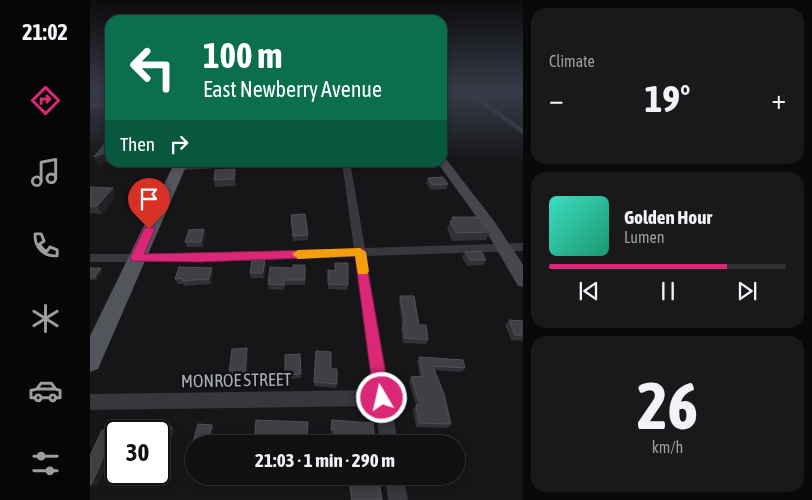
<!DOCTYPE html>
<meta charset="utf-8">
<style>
:root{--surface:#101012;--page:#19191b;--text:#f1f3f6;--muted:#9c9d9f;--line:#303032;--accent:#db2777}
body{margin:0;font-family:"Asap Condensed",sans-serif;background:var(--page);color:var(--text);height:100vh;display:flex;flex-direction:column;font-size:19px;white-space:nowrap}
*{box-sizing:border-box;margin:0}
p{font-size:16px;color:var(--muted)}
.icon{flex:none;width:28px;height:28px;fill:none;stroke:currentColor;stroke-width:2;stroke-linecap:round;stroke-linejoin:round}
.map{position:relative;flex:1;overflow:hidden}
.panel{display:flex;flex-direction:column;gap:8px;padding:8px;background:#09090a;width:289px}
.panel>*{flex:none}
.guide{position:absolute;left:15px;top:15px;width:342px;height:152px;border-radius:15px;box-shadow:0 2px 8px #0003,0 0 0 1px var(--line);background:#0b6e4f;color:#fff;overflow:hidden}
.speed{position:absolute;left:15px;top:420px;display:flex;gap:10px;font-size:25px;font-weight:700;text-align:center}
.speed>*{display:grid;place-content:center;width:65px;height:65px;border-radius:50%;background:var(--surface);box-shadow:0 2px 8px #0003,0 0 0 1px var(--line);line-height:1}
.speed .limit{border:2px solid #111;border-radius:8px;background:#fff;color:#111}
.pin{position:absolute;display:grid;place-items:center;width:42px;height:42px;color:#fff;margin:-51px -21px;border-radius:50% 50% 50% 0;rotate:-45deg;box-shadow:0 0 5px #0007}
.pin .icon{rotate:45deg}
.me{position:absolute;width:55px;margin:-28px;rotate:351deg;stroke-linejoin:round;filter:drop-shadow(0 0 4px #0008)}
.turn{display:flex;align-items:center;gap:18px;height:105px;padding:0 15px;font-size:22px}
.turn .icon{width:65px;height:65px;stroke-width:2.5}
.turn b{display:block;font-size:35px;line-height:42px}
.then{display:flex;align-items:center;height:48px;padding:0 15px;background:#0003;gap:10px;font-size:19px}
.big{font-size:38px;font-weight:700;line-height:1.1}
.panel .tile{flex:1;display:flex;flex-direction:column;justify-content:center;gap:8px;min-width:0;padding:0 18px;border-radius:15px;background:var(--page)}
.panel .dial{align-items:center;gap:0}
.dial b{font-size:65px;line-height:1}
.song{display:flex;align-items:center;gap:15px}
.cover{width:60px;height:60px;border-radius:8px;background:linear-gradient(135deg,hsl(170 70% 55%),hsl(160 70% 35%))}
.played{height:5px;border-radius:2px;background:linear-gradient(90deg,var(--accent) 75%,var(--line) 75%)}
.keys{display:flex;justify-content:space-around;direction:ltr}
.heat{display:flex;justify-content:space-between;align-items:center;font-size:28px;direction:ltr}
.trip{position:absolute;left:95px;top:435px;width:280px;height:50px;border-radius:25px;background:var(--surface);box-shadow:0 2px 8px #0003,0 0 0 1px var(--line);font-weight:700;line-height:50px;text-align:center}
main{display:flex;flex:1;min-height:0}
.tab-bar{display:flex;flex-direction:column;width:90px;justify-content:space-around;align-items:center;background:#060607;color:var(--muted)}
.tab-bar .icon{width:35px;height:35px}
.tab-bar .active{color:var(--accent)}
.tab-bar b{font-size:22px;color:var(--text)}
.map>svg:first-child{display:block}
</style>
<main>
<nav class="tab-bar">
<b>21:02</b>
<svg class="icon active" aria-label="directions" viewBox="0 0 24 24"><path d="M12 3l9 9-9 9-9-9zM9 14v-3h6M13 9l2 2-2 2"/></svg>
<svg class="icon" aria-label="music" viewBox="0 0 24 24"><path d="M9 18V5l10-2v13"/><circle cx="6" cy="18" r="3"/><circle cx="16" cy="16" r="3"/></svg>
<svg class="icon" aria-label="phone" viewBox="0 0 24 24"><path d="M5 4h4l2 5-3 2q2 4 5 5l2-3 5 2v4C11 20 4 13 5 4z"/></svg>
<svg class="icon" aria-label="climate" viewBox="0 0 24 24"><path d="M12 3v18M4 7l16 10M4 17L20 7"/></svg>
<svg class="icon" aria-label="car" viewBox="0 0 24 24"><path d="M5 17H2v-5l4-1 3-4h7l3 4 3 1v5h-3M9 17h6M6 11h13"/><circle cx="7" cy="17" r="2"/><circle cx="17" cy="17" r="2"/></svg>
<svg class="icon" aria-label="filters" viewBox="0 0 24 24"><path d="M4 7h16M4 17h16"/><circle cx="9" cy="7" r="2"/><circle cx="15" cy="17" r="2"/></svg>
</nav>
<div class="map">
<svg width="434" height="500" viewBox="0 0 434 500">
<rect width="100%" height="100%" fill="#161618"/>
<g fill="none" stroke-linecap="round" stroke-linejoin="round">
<path fill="#37383d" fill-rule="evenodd" d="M20,92V97L8,106H4V104Z
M374,92H381L434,129V135Z
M132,162H204L200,165L89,170L85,167L89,164Z
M252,162H260L275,248L434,243V251L276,256L308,444H290L285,406L0,410V394L283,390L265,257L111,262H0V254H111L264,249Z
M295,476H313L318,500H298Z"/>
<path fill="#37383d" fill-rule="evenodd" d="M0,103L20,104V108L0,107Z"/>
<path fill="#45474d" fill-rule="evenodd" d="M352,158L356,159L404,221L434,266V287L428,286L393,226L347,162H352Z"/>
<path fill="#53555c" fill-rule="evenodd" d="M85,162H98L8,369L0,372V336Z"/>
</g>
<path fill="#323236" d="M20,120V135H18L14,127Z
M145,169L146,177V186L125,187L124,180Z
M338,178L358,184L356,189L341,190L336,183Z
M0,187L26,195L12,214L0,213Z
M201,215L218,235V240L203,241Z
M362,217L400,232L396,240L362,241L357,229Z
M116,234L113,247H97L95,242Z
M375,252L396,260L393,265L377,266L372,257Z
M245,263L258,285L257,290L238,289V270L245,271Z
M176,264L174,278H161L160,273Z
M215,265V285H195L194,290L179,289L178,284L203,268Z
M0,268H11L13,271L7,280H0Z
M123,273L121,284L94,286L93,284H88L85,279Z
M310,296L338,340L336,344L313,343L311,329L312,325L309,301Z
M419,320L434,321V341L421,340L415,325Z
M157,348L158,353L157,377H141L139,373Z
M226,351L241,369L247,384L246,388L224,386Z
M210,354L211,378L196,379L195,375Z
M329,357L375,368L371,372L344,370L361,424L358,428L326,427L323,409L326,405L319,382L321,377L330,376L327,362Z
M242,420L285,444H244V434L241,433Z
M366,447L374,470L370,473H366Z
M260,482L292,500H261L259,485Z"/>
<path fill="#212124" d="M20,151V161L8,166L4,157Z
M145,169L146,177V186L144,179Z
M23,188L26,195L12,214L7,206Z
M114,229L116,234L113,247L111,242Z
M175,259L176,264L174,278L173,273Z
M11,268L13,271L7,280L5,277Z
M122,268L123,273L121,284L119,279Z
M157,348L158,353L157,377L155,372Z
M122,425L124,428L120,444H117Z
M82,427L85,430L70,468L69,467V460Z
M25,431L26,432V443L7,488L1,485Z"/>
<path fill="#3f3f44" stroke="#4f5156" d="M20,120V127H14Z
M20,137V151L4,157Z
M145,169L144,179L124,180L125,170Z
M353,177L358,184L342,185L338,178Z
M0,187L23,188L7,206H0Z
M215,214L218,235L203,236L201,215Z
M362,217H388L400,232L366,233L360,221H364Z
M114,229L111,242H95L99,230Z
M391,251L396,260H380L375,252Z
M162,259H175L173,273H160Z
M245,263H258V285L238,284V270L245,271Z
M203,265H215V280H194V285L178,284L180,267L203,268Z
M89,267L122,268L119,279L92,281L93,278L85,279Z
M0,268H11L5,277H0Z
M310,296H324L329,325H336L338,340L315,338L313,324H315Z
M419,320L434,321V336L425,335Z
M157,348L155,372L139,373L142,349Z
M226,351L241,352V369H247V384L224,382Z
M210,354L211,374L195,375V355Z
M329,357L373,360L375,368L343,366L354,394L361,424L329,423L326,405H330L321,377L333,376Z
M166,420L218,422L217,444H164Z
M242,420L283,423L285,444H245V430H241Z
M108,424L122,425L117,444H104V457H99Z
M68,425L82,427L69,460V431H66Z
M12,430L25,431L1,485H0V456Z
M366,447H367L374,470H366Z
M289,481L292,500H262L260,482Z"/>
<linearGradient id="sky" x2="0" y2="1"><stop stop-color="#0c0c0d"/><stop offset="0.57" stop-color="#363c48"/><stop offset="1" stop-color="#363c48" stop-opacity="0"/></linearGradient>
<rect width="434" height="162" fill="url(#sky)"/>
<path fill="#db2777" stroke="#8e194d" d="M59,226L65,229L54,254L274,249L300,398L298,404L292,406L287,404L284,398L265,256L110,262L42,261L40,258L54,229Z"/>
<path fill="#f59e0b" d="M270,248L276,252L279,271L277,274H268L265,256L208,259L202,254L208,250Z"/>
<g text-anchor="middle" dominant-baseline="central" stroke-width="5" stroke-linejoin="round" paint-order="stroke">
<g font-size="18" fill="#a8adb8" stroke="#111113">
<text transform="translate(146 380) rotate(-1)">MONROE STREET</text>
</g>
</g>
</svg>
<div class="speed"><div class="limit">30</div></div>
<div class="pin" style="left:59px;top:229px;background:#d93025"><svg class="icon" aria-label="arrive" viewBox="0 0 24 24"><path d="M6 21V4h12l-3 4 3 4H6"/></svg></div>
<svg class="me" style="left:292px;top:398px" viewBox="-20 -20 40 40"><circle r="17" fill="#db2777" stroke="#fff" stroke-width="3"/><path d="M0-11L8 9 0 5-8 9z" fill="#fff"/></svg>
<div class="trip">21:03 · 1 min · 290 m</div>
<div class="guide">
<div class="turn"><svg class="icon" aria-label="left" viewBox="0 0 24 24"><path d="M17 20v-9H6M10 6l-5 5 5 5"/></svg><div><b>100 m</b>East Newberry Avenue</div></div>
<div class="then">Then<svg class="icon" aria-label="right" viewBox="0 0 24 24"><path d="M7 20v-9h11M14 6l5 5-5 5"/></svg></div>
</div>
</div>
<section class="panel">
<div class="tile"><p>Climate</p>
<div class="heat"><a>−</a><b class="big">19°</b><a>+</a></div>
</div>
<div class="tile">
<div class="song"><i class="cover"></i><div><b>Golden Hour</b><p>Lumen</p></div></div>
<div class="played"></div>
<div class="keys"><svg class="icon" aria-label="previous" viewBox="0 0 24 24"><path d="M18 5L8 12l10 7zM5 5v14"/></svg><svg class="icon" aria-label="pause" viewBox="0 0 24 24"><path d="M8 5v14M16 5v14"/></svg><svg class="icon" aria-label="next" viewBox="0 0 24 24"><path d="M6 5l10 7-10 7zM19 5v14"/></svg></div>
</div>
<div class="tile dial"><b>26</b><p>km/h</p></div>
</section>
</main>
